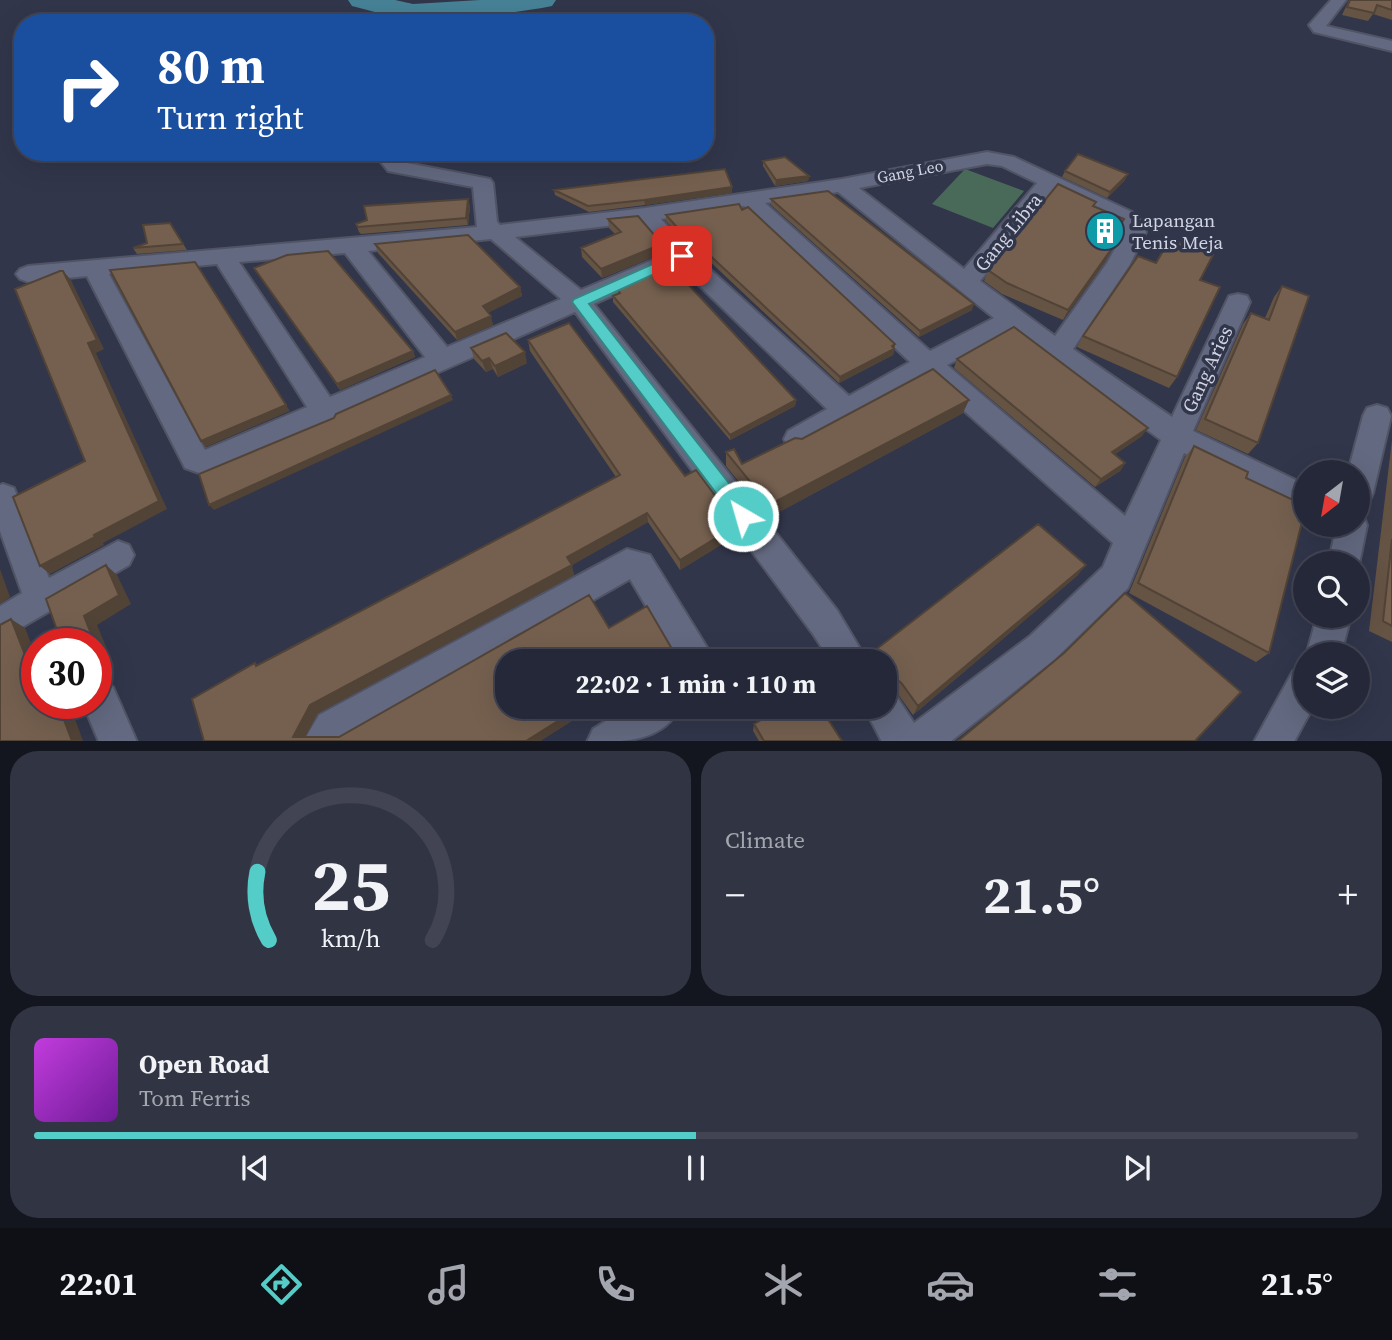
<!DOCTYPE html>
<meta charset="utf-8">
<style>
:root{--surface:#252838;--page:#313443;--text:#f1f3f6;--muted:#a3a6ae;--line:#424453;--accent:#54cdc8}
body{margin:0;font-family:"Source Serif 4",serif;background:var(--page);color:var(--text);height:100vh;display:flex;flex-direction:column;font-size:26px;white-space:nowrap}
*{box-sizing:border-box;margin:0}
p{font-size:23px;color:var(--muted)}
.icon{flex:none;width:38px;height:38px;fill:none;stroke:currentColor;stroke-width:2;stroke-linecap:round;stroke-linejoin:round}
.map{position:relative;height:741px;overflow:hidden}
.drawer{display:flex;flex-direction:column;gap:10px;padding:10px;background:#14161f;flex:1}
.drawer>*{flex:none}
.banner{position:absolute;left:14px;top:14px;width:700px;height:147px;border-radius:28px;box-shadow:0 7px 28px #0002,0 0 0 2px var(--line);background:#1a4fa0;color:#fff;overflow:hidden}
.needle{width:46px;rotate:211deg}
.buttons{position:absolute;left:1293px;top:460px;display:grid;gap:14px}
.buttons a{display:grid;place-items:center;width:77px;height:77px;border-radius:50%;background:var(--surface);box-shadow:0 7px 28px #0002,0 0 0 2px var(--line);font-size:35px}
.speed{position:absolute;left:21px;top:628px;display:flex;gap:14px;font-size:35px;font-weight:700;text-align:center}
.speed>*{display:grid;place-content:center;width:91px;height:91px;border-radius:50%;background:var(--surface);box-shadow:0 7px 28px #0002,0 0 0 2px var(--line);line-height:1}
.speed .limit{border:10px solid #d22;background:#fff;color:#111}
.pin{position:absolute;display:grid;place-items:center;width:60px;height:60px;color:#fff;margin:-30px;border-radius:14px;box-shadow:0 4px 10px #0006}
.me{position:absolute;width:77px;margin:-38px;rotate:322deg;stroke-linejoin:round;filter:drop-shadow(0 0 5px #0008)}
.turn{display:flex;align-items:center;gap:24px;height:147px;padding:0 28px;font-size:32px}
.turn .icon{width:91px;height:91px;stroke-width:2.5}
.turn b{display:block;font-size:49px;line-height:60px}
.big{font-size:52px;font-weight:700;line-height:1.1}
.drawer .card{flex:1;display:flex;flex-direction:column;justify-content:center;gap:10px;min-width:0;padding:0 24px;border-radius:28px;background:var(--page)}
.drawer .dial{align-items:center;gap:0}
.dial svg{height:182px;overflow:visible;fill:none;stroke:var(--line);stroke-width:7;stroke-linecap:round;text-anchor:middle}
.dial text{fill:var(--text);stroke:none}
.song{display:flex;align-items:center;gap:21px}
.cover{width:84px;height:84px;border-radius:10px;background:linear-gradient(135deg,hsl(290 70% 55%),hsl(280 70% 35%))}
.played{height:7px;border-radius:4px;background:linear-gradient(90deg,var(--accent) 50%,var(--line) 50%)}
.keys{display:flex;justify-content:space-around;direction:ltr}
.heat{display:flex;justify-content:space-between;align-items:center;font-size:38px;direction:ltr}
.drawer .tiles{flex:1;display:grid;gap:10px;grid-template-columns:1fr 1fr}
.card:last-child{grid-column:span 2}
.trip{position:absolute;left:495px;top:649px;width:402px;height:70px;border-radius:28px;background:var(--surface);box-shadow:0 7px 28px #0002,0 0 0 2px var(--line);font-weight:700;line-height:70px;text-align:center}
.tab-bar{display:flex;height:112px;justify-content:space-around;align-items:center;background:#0f1016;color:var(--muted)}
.tab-bar .icon{width:49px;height:49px}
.tab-bar .current{color:var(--accent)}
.tab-bar b{font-size:32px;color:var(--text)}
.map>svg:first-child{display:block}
</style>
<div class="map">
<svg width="1392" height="742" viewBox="0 0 1392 742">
<rect width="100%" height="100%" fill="#31364b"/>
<path fill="#496a59" d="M965,169L1024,191L993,228L932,204Z"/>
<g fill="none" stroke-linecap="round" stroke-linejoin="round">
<path fill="#468296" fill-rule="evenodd" d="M348,0H395L413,4L480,0H556L552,6L542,8L462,20L413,22L352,6Z"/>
<defs>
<path id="minor" d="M1331,0H1346L1326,26L1392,41V51L1314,32L1309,25Z
M383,152H403L402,162L490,179L493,183L497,222L500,225L645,208L842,179L987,152L1014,157L1132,212L1140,219L1146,232L1129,266L1073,349L1172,417L1229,296L1238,294L1247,296L1250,302L1193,431L1306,485V513L1184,453L1128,588L1054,660L950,742H882L864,707H886V690L895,694L914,723L1030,636L1103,567L1113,543L926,377L798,450L788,447L784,439L788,431L827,409L679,266L594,304L837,610L868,662H831L813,634L575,312L337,417L336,421L205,475L185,468L87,276L28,282L20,279L16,274L20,269L28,266L477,227L473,187L388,171L381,162ZM987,164L1002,166L1037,183L964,269L859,188ZM1053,191L1116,222L1124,232L1107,263L1055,336L980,281ZM838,192L994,318L930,351L765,203ZM744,206L910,362L849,396L690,251L661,219ZM640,222L667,254L581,290L515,237ZM491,239L561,299L447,347L368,251ZM345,253L425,357L330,397L239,262ZM217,264L307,407L205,450L109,274ZM1011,331L1161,440L1125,516L947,365Z
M1377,405L1387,408L1391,416L1373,493L1369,502L1358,506V472H1348L1363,416L1367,408Z
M3,484L14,488L49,578L118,541L129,545L134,555L129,565L0,640V606L22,593L0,531V485Z
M1358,514L1363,515L1367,525L1358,569V564H1328L1337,525H1358Z
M627,549L650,555L716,662H679L630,579L345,742H303L319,715Z
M1317,616H1351L1341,654L1306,656Z
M1306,666V707H1313L1294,742H1254L1293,671Z
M100,682L113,687L137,742H99L83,704H96V683Z
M628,707H680C664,742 623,742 587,742L593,729Z"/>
</defs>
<use href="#minor" stroke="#505465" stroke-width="4"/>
<use href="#minor" fill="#636980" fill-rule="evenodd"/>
</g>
<path fill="#655344" d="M1349,0H1392V20L1373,14L1368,21L1342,15Z
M763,161L809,176L808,181L775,186L763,166Z
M1065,171L1125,180L1107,198L1062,177Z
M554,190L732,193L645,205L589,212L555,195Z
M771,199L972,310L919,337L771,205Z
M1096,202L1094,206L1119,230L1109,245L1113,247L1105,262L1063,320L1002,294L984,281L988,270Z
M470,206L468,225L361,234L359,232L356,224Z
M742,210L895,344L893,355L839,383L687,240L685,242L666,221V215Z
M608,219L662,244L663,253L602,278L582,257L581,248L615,234L609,228Z
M170,223L187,250L137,254L133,248L147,243Z
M375,244L520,287L522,296L488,312L493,325L457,340L378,253Z
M1156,263L1200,280L1177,377L1169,388L1077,347L1083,336Z
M254,268L413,351L415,357L340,390Z
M1282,286L1258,443L1248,454L1196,430L1243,324L1251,313L1265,318L1274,297Z
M618,290L796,400L795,406L730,440L613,302V296L618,294Z
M528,340L685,476L737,525V535L680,570L648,522L571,565L574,575L318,713L305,737H339L609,628L672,649L673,657L508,707H594L540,741H204L258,665L616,477L530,351Z
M471,348L527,363L498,377L493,369L486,372L474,359Z
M957,359L1142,436L1115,454L1125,463L1120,471L1095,487L954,368Z
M963,413L768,518L726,466V452L742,464L802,439Z
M1392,440V642L1369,631Z
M1194,446L1246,478L1269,653L1256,662L1129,593L1185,457Z
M1078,575L913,715L897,693L886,681V662H870L874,651Z
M754,724L842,741H759L753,731Z"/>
<path fill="#524337" d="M1128,174L1125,180L1107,198L1110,192Z
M809,176L808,181L775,186L776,180Z
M732,187V193L645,205L644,200Z
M468,199L470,206L468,225L466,218Z
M1124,219L1119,230L1102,256L1108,245Z
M662,244L663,253L602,278L601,269Z
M1110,251L1105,262L1063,320L1068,310Z
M63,271L71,280L104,349L96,353L167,509L103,543L104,545L50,574L40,566L94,535Z
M520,287L522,296L486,314L483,306Z
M974,304L972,310L919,337L920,331Z
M491,316L493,325L457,340L455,332Z
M895,344L893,355L839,383L840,377Z
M413,351L415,357L340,390L337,384Z
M525,352L527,363L498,377L495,366Z
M489,358L493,369L486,372L482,361Z
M451,395L453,400L214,510L209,505Z
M796,400L795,406L730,440V435Z
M969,400L963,413L768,518L769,505Z
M286,405L290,411L206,447L201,441Z
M1148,428L1142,436L1107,460L1112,452Z
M1125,463L1120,471L1095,487L1101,479Z
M647,513L648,522L569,567L567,557Z
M737,525V535L680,570V560Z
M106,565L117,575L131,604L97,625L114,666L96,677V644L84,616Z
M572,565L574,575L318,713L303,741L293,737L310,705Z
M1086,565L1078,575L913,715L918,706Z
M0,569L10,597L0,604Z
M11,619L25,628L37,658V686Z
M672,649L673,657L666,662H652Z
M58,704H68L70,705L83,741H72Z
M580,707H594L540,741H526Z"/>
<path fill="#75604f" stroke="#524337" stroke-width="2" d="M1350,0H1392V10L1377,5L1374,13L1347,7Z
M1078,154L1128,174L1110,192L1065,171Z
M785,157L809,176L776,180L763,161Z
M725,169L732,187L644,200L588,206L554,190Z
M1058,184L1096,202L1093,206L1124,219L1108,245L1113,247L1110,251L1068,310L1007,283L988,270Z
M828,191L974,304L920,331L771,199Z
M468,199L466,218L358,227L356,224L367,220L364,206Z
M739,204L742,210L748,207L895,344L892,346L894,349L840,377L687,234L685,236L666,215Z
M638,216L662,244L601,269L581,248L621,232L608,219Z
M170,223L183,244L133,248L147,243L143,225Z
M468,235L520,287L483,306L491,316L455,332L375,244Z
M1170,239L1213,255L1200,280L1220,287L1177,377L1083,336L1138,256L1156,263Z
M328,251L413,351L337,384L254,268L287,255Z
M195,262L286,405L201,441L110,270Z
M671,266L796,400L730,435L613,296L620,293L618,290Z
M60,271H63L97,340L88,343L159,501L94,535L95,537L40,566L13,497L85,461L15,289Z
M1282,286L1309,296L1258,443L1205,419L1251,313L1269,320Z
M569,323L685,476L696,470L737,525L680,560L647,513L567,557L572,565L310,705L293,737H339L589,595L609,628L647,606L672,649L652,662H508V707H580L526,741H204L192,699L255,663L256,666L620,475L528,340Z
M1014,327L1148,428L1112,452L1125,463L1101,479L957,359Z
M506,333L525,352L495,366L489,358L482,361L471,348Z
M933,369L969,400L769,505L726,452L734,449L742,464L795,438L802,439Z
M435,370L451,395L209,505L199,474L334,418L336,414Z
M1194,446L1248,472L1246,478L1306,506L1269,653L1138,583Z
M1038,524L1086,565L918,706L902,684L886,668V662H879L873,655L874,651Z
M1392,539V626L1383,621Z
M106,565L119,595L84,616L95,644H62L46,599Z
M1125,593L1241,692L1195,741H958L1064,653Z
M11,619L37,686V704H58L72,741H0V625Z
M96,646L101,658L96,661Z
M784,707H820L842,741H764L754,724Z"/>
<path fill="#54cdc8" stroke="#378582" stroke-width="2" d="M682,251L689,256L687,259L589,304L750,510L753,516L750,521L743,524L737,521L572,302L574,299Z"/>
<defs>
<symbol id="building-disc" viewBox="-11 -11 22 22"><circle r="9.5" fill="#0f9aa8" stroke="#31364b"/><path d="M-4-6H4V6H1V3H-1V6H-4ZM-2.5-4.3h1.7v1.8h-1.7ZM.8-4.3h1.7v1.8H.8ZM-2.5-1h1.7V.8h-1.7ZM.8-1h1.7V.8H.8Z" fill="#fff"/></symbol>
</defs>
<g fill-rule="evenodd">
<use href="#building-disc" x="1083" y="209" width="44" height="44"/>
</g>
<g text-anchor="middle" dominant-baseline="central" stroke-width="7" stroke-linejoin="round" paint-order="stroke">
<g font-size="16" fill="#d1d4e2" stroke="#31364b">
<text transform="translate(910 171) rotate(-11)">Gang Leo</text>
</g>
<g font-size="19" fill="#d1d4e2" stroke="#31364b" text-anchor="start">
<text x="1132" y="220">Lapangan<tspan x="1132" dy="22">Tenis Meja</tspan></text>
</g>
<g font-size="19" fill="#d1d4e2" stroke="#31364b">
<text transform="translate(1008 232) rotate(-51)">Gang Libra</text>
<text transform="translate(1207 369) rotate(-65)">Gang Aries</text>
</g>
</g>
</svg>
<div class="buttons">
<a><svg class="needle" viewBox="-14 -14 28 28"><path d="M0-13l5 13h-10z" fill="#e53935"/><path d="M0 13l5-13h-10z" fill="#a3a6ae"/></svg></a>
<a><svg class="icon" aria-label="search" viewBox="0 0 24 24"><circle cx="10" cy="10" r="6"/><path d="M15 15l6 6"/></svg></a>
<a><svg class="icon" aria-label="layers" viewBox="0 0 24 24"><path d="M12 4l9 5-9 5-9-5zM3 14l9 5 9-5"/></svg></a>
</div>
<div class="speed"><div class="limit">30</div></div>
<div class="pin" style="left:682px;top:256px;background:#d93025"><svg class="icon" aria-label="arrive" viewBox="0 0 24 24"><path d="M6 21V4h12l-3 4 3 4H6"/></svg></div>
<svg class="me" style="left:743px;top:516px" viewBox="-20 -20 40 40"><circle r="17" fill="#54cdc8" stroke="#fff" stroke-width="3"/><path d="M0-11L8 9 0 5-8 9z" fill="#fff"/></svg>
<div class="trip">22:02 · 1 min · 110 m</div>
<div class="banner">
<div class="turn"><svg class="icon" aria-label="right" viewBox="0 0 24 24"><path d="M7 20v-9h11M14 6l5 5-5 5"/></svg><div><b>80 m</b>Turn right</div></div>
</div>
</div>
<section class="drawer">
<div class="tiles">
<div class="card dial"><svg viewBox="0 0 100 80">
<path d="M14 69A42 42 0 1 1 86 69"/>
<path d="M14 69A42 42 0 0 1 9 39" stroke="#54cdc8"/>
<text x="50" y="56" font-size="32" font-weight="700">25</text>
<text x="50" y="72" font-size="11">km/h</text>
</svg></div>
<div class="card"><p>Climate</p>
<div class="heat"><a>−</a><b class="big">21.5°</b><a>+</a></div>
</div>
<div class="card">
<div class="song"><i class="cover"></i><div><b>Open Road</b><p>Tom Ferris</p></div></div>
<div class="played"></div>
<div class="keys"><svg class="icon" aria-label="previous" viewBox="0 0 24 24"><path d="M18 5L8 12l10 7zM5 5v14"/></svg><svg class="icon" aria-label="pause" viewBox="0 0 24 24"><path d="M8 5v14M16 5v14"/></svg><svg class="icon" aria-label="next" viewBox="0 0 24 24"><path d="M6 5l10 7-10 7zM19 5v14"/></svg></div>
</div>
</div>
</section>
<nav class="tab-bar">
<b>22:01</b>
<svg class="icon current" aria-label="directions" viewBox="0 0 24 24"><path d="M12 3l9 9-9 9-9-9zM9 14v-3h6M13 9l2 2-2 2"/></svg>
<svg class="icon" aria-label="music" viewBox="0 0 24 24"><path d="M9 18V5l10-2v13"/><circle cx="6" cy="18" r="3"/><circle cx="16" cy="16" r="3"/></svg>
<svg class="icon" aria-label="phone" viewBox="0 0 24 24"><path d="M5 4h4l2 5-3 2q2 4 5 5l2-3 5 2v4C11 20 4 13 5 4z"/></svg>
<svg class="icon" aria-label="climate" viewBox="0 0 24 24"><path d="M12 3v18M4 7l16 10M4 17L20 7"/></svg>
<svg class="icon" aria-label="car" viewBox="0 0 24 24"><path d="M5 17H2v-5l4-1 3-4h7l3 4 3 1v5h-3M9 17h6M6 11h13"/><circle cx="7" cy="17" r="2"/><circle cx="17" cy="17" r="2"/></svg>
<svg class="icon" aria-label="filters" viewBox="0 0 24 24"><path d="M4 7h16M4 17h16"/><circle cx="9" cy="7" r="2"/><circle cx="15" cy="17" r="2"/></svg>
<b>21.5°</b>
</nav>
